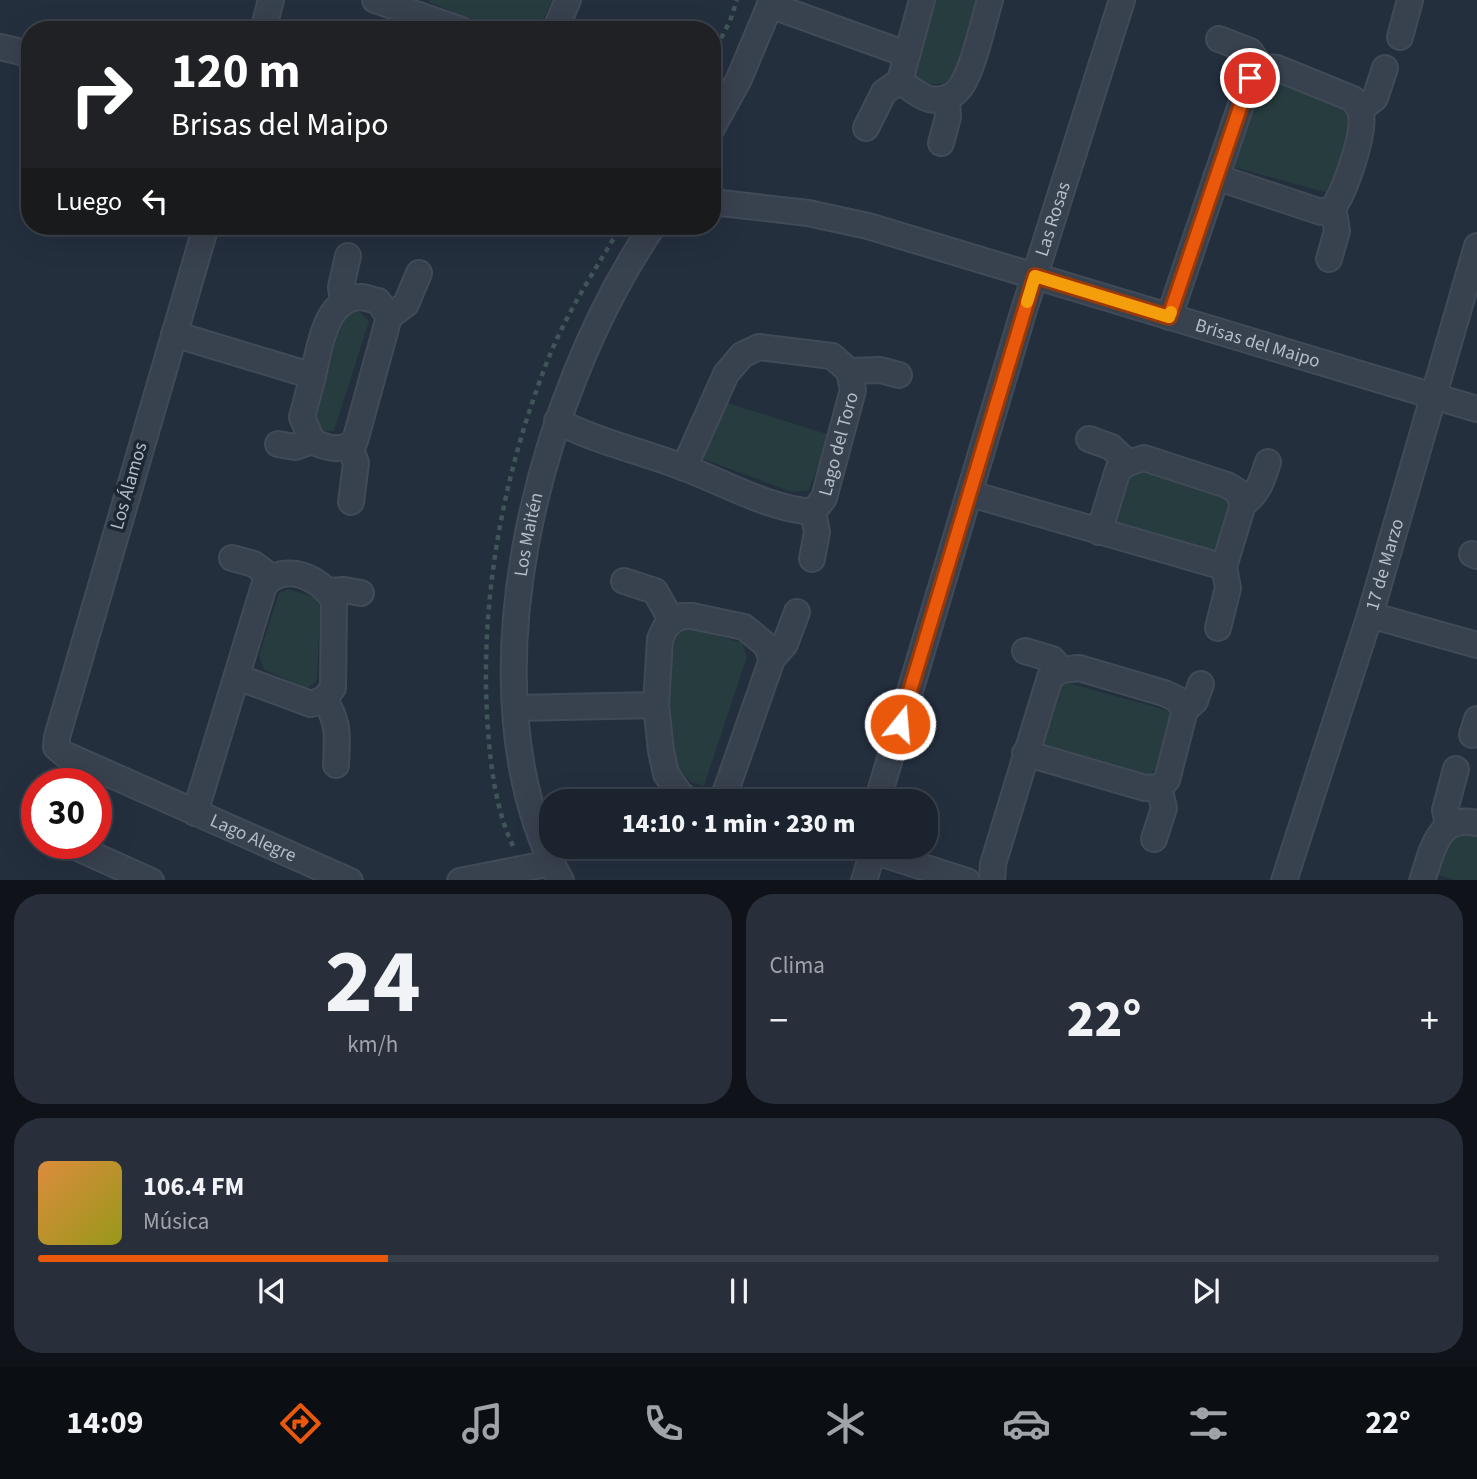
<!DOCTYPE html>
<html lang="es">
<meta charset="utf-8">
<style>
:root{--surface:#1b232e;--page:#282f3a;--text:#f1f3f6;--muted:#a0a4aa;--line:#39404a;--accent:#ea580c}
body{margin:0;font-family:"Source Sans 3",sans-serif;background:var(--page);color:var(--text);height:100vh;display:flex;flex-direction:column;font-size:26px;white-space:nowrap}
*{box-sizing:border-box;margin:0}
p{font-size:23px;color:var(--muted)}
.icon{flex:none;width:38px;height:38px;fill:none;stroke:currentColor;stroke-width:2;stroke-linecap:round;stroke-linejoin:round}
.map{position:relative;height:880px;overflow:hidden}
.panel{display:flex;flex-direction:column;gap:14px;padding:14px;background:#0f1319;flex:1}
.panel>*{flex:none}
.banner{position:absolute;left:21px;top:21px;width:700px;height:214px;border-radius:28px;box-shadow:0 7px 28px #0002,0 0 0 2px var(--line);background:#202124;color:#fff;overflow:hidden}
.speed{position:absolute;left:21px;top:768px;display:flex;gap:14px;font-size:35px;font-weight:700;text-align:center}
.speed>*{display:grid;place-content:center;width:91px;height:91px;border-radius:50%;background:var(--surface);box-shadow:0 7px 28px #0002,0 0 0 2px var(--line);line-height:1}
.speed .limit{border:10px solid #d22;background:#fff;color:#111}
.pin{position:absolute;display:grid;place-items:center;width:60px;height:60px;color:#fff;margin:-30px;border:4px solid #fff;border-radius:50%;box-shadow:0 2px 7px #0007}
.me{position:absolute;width:77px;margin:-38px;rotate:17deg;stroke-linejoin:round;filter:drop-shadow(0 0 5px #0008)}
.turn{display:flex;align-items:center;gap:24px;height:147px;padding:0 35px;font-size:32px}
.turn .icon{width:91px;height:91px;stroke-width:2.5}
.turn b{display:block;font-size:49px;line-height:60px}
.then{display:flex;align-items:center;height:66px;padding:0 35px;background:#0003;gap:14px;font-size:26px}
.big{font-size:52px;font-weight:800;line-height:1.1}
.panel .tile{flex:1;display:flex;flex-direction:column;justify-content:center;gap:10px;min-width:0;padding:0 24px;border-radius:28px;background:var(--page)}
.panel .dial{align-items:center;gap:0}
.dial b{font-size:91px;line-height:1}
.song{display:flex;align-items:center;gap:21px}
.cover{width:84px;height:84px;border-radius:10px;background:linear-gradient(135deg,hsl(30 70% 55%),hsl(60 70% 35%))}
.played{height:7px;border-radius:4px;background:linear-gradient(90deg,var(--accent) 25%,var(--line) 25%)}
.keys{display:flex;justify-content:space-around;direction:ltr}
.heat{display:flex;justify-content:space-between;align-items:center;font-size:38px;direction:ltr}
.panel .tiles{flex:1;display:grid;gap:14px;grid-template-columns:1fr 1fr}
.tile:last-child{grid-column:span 2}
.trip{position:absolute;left:539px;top:789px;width:399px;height:70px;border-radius:28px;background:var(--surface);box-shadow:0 7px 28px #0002,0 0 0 2px var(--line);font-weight:800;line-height:70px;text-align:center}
.tab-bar{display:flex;height:112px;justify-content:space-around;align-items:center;background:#0b0e12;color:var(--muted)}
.tab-bar .icon{width:49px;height:49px}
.tab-bar .on{color:var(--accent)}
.tab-bar b{font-size:32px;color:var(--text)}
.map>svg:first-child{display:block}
</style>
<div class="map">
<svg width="1477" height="881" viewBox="0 0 1477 881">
<rect width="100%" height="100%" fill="#242f3e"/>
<path fill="#263c3f" d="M429,0H552L540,26C506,36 460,14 428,2Z
M929,0H976L955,73L945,83L925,85L912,77Z
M1274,73L1350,103L1353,120L1332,194L1234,167L1261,82Z
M354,306L369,321L334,431H318L309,421L331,317Z
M724,402L830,435L809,490L792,492L703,459Z
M1127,465L1223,490L1235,503L1217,559L1109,522Z
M288,589L314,597L320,605L317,681L306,689L264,669L259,655L279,593Z
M667,625L705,632L742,643L747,657L704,786L691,782L675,765L660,696Z
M1057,680L1173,712L1156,768L1150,776L1138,778L1037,748Z
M1448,819L1477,827V880H1455L1431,873Z"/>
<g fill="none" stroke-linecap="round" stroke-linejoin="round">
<defs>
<g id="minor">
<path d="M375,0L462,30"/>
<path d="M922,0L900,81C909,87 918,96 929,99C939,101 952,98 959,89C973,73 983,22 990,0"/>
<path d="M770,5L906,54"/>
<path d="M263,30L271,0"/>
<path d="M555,30L568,0"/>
<path d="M1400,37L1410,0"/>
<path d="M1219,39L1250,51L1261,67"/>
<path d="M0,47L30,54"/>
<path d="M1360,110L1375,98L1385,68"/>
<path d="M712,128L739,79L772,0"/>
<path d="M866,128L884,92L900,81"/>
<path d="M941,143L948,117L947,99"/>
<path id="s1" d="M712,202L808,213L868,226L1477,409"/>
<path id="s2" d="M206,226L57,737L56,747L64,754L350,881"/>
<path d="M1329,259L1337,231L1333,208"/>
<path d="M343,303L341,287L348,256"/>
<path d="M389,317L406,304L419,273"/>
<path d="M1169,317L1250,78L1261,67L1277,68L1353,99C1356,104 1360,108 1361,113C1365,134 1345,191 1333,208L1321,212L1216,177"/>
<path d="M174,334L313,376C319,350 325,296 362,297C367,298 373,300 378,301L389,317L355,441C342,453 326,448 312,441L302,417L313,376"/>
<path d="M849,371L880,370L899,375"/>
<path id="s3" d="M557,421C600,443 641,451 685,468C727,484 767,508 813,512L824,498L853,390L849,371L832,356L759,347L742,355L726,374L684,468"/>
<path d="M1089,439L1111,447L1128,463"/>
<path d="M278,444L295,447L312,441"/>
<path d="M350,446L356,463L351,502"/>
<path d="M971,494L1224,567L1243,504L1237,491L1227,485L1144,458L1128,463L1118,470L1099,532"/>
<path d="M1243,504C1259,493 1262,480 1268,462"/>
<path d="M1472,554L1477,556"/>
<path d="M232,558L254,564L271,577"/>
<path d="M812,559L817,532L813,512"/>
<path d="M624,581L655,591L672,621"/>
<path d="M329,591L344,590L361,593"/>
<path d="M1370,615L1477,645"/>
<path d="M1218,628L1228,588L1224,567"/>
<path d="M1025,651L1052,659L1062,670"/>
<path d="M772,659L785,644L797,612"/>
<path d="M324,699C340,723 337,737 336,765"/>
<path d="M515,708L656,705"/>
<path d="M1472,735L1477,719"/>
<path d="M1025,753L1145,788L1159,787L1167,780L1185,710L1195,701L1201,684"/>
<path d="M690,802L680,794L666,774L661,751L656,705L660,639L665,628L672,621L682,616H692L744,627L766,645L772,659L728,785L722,799L717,802"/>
<path id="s4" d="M877,802L1023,313L1122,0"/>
<path d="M195,813L264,586C283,561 321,577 334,601L333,688L324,699L311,704L237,677"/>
<path d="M1448,826L1445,810L1456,769"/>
<path d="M1154,839L1164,808L1159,787"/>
<path d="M69,844L151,881"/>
<path d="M873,851L967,881"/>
<path d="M460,881L551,863"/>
<path id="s5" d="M561,881C458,692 539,394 653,226"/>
<path d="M864,881L873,851"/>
<path d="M992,881L993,864L1050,677L1062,670L1079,668L1164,693L1177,699L1185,710"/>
<path id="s6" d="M1284,881L1370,615L1477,246"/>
<path d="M1422,881C1432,852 1437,814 1477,823"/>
</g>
</defs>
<use href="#minor" stroke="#414a57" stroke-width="28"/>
<path stroke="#3f5557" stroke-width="4.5" stroke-dasharray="5 5" stroke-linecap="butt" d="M712,56L730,21L737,0
M513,846C498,815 492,777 489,742C477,613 501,477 549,357C568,310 596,269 621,226"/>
<use href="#minor" stroke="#38414e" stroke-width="24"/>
</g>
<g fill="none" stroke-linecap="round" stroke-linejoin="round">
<defs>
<path id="route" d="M900,724L1035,276L1169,317L1250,78"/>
</defs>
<use href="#route" stroke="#983908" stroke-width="18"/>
<use href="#route" stroke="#ea580c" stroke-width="12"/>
<path stroke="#f59e0b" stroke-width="12" d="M1027,302L1035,276L1169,317L1171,312"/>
</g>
<g text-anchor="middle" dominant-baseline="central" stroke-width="7" stroke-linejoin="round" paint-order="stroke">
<g font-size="19" fill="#b4bcc9" stroke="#1d2633">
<text stroke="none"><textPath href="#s4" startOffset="609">Las Rosas</textPath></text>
<text stroke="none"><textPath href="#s1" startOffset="565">Brisas del Maipo</textPath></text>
<text stroke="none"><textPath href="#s3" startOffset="346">Lago del Toro</textPath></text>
<text transform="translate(129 486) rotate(-74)">Los Álamos</text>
<text stroke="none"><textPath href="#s5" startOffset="355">Los Maitén</textPath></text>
<text stroke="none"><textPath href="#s6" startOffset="332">17 de Marzo</textPath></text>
<text stroke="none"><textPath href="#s2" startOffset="760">Lago Alegre</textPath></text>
</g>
</g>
</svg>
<div class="speed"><div class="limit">30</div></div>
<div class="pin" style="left:1250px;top:78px;background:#d93025"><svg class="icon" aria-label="arrive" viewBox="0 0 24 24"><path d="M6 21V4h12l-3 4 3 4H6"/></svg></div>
<svg class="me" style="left:900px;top:724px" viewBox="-20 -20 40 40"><circle r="17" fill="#ea580c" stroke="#fff" stroke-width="3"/><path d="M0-11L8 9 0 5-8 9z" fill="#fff"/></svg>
<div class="trip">14:10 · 1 min · 230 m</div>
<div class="banner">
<div class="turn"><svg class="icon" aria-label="right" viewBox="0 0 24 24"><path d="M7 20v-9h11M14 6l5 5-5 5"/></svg><div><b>120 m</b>Brisas del Maipo</div></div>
<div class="then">Luego<svg class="icon" aria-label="left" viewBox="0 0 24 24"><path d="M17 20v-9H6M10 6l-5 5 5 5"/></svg></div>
</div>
</div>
<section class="panel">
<div class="tiles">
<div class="tile dial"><b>24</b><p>km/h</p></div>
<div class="tile"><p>Clima</p>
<div class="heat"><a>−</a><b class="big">22°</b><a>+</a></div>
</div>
<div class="tile">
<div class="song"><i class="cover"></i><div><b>106.4 FM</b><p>Música</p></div></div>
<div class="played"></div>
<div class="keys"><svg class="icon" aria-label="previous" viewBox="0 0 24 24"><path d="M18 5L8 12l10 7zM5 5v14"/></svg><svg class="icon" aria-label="pause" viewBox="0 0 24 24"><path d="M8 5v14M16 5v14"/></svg><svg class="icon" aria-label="next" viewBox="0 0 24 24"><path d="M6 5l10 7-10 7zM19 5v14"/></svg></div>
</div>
</div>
</section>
<nav class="tab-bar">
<b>14:09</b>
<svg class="icon on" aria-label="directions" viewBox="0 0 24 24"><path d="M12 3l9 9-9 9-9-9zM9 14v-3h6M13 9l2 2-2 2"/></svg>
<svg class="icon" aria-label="music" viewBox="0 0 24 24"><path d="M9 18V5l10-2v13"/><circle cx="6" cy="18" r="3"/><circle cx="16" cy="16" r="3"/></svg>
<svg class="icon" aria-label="phone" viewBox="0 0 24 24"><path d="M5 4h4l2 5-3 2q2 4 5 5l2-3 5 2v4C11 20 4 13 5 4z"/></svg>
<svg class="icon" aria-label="climate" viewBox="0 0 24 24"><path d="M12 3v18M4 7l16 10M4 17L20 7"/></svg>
<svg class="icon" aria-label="car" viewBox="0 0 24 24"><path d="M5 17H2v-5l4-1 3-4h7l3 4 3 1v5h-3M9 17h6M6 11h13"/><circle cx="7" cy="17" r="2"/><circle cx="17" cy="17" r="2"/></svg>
<svg class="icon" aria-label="filters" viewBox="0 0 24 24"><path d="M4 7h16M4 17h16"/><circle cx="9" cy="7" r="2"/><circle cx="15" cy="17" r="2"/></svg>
<b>22°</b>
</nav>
